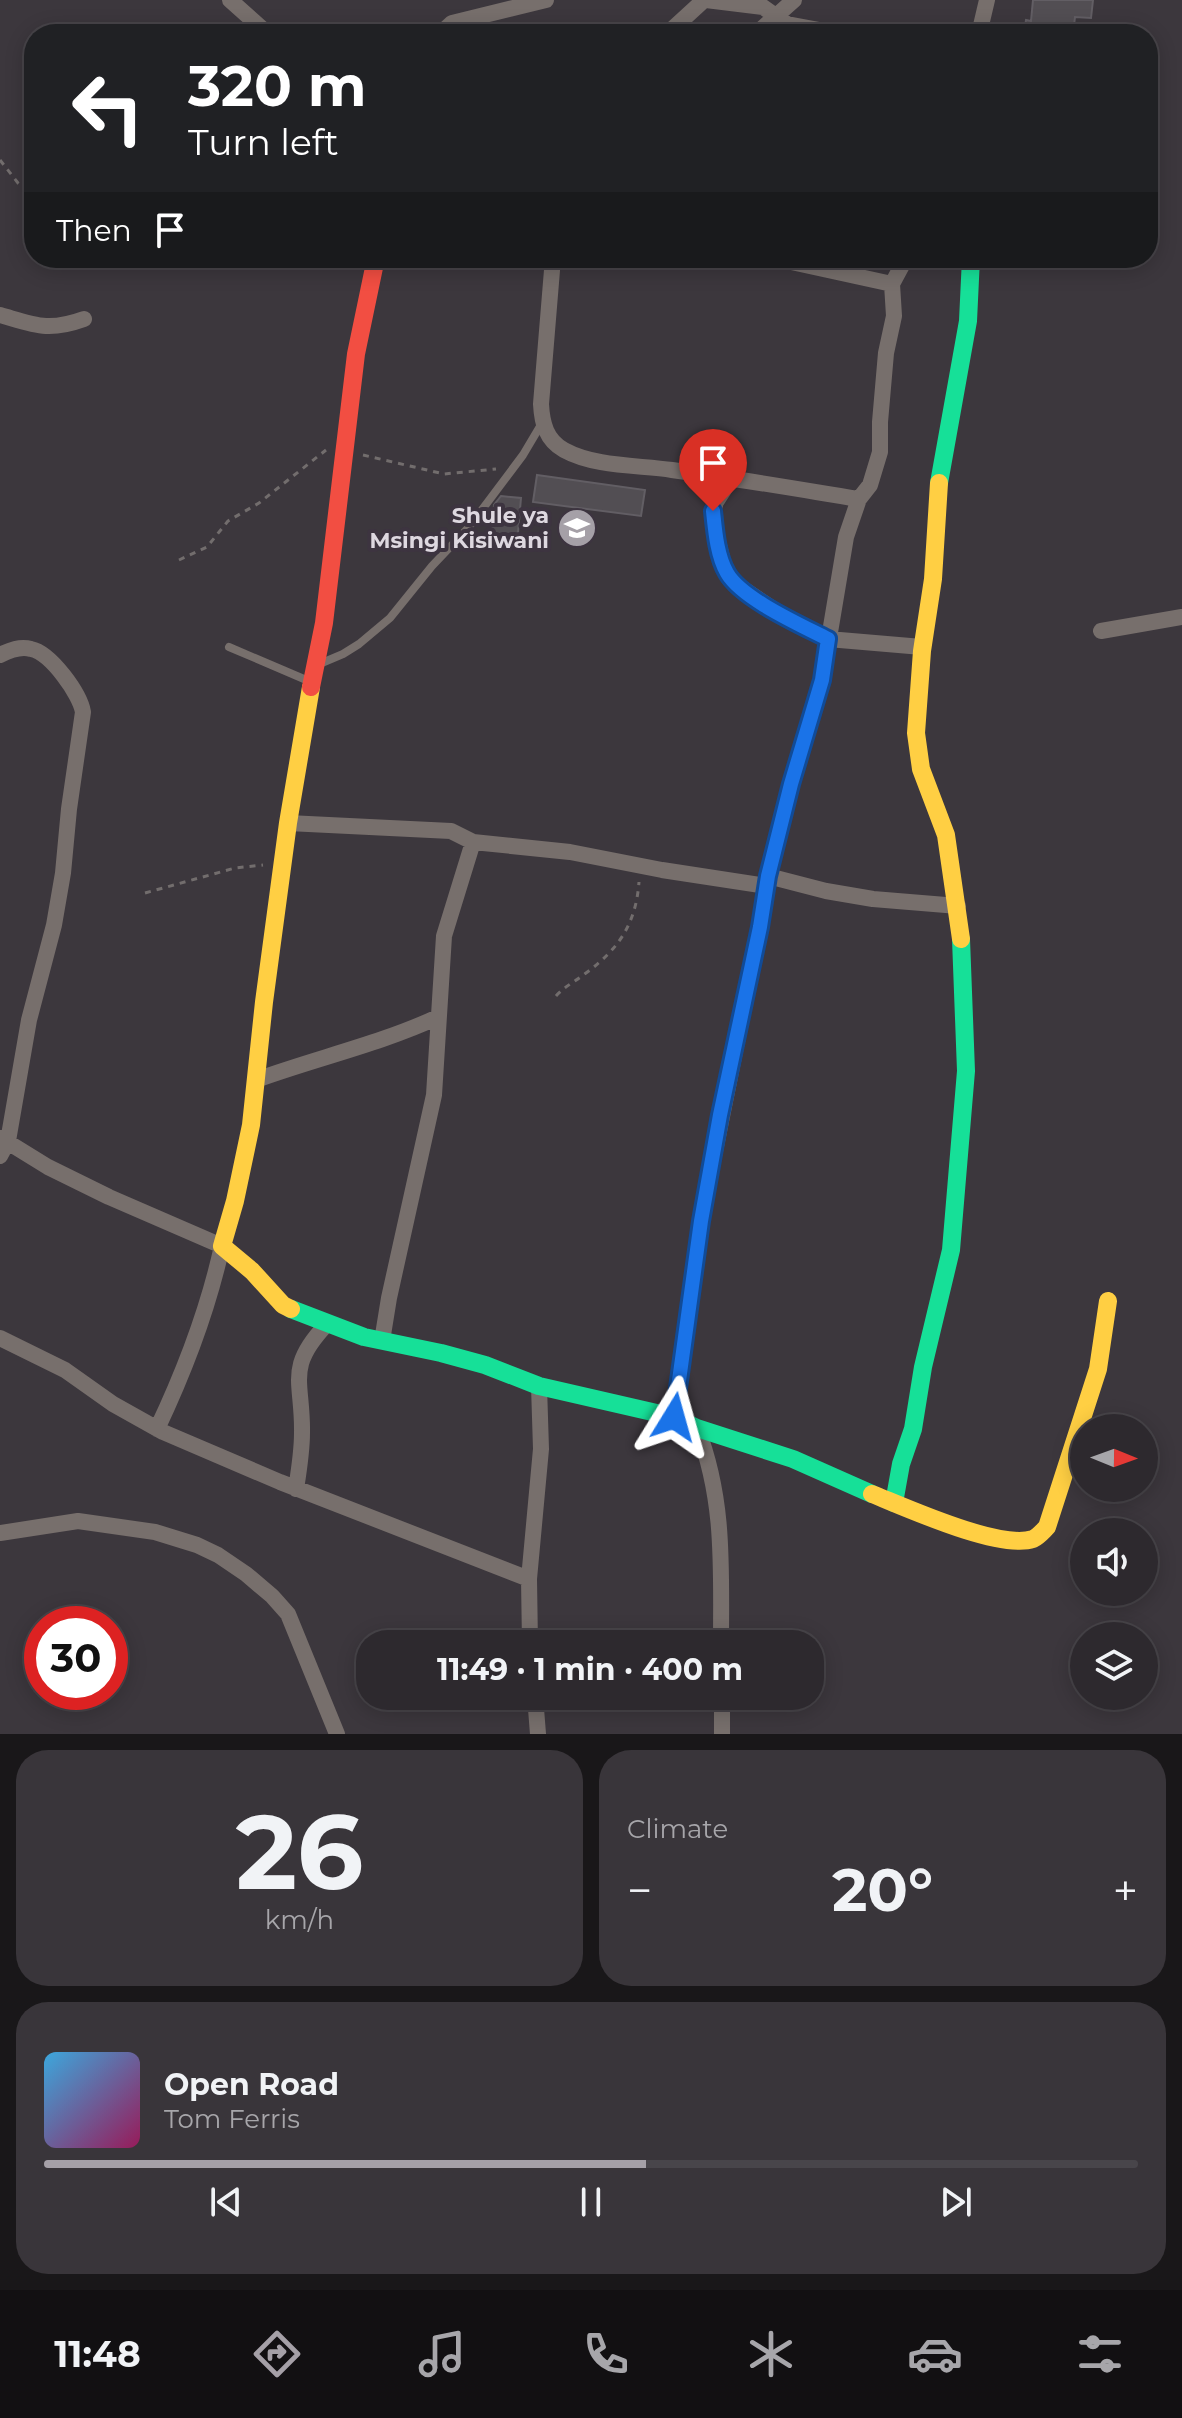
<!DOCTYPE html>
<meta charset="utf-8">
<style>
:root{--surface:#2d292e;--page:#39353a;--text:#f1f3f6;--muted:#a7a6aa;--line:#48454a;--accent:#a5a0a7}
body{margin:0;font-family:Montserrat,sans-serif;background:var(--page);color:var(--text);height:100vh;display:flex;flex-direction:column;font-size:30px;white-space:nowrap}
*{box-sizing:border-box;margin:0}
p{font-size:26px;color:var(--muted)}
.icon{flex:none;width:44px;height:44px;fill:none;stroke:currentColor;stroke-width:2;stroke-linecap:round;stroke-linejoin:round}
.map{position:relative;height:1734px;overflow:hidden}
.panel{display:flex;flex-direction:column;gap:16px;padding:16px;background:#191719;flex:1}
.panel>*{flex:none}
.top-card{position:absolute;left:24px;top:24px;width:1134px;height:244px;border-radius:32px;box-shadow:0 4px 20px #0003,0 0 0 2px var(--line);background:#202124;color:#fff;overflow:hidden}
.needle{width:52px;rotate:91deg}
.controls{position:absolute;left:1070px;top:1414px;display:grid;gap:16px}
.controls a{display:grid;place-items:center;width:88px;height:88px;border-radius:50%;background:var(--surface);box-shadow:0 4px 20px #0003,0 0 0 2px var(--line);font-size:40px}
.speed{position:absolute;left:24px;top:1606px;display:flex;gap:16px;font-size:40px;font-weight:700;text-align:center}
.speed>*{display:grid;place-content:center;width:104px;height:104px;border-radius:50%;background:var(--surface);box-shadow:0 4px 20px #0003,0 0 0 2px var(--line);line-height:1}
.speed .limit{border:12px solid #d22;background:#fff;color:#111}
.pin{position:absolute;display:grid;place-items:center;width:68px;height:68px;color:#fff;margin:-82px -34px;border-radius:50% 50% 50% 0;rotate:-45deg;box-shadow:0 0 8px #0007}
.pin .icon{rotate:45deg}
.me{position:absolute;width:88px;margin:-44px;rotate:8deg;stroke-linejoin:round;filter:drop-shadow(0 0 6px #0008)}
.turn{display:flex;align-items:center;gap:28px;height:168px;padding:0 32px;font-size:36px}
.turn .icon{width:104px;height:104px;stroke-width:2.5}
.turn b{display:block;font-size:56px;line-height:68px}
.then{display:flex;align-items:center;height:76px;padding:0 32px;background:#0003;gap:16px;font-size:30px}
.big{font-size:60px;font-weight:700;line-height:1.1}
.panel .tile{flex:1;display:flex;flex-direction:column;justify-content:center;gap:12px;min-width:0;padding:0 28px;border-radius:32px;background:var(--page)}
.panel .dial{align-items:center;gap:0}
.dial b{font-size:104px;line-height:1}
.song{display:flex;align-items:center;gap:24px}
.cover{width:96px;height:96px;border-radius:12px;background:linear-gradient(135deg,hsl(200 70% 55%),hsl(330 70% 35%))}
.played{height:8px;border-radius:4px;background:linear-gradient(90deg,var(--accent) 55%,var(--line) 55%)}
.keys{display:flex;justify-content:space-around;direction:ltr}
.heat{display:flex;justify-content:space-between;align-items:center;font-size:44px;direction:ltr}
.panel .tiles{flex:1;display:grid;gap:16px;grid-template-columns:1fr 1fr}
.tile:last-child{grid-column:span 2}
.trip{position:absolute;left:356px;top:1630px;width:468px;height:80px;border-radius:32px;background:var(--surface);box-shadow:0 4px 20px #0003,0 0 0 2px var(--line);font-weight:700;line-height:80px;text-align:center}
.tabs{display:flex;height:128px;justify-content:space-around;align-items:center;background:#121012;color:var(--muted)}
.tabs .icon{width:56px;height:56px}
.tabs .on{color:var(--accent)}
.tabs b{font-size:36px;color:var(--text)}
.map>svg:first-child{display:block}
</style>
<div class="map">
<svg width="1182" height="1734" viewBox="0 0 1182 1734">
<rect width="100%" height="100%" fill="#3c373d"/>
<path fill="#524e53" stroke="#625e64" stroke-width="2" d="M1033,0H1093L1091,18L1075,17L1073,34H1024L1026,20L1031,21Z
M537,475L645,490L641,516L533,502Z
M501,496L521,498L517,544L491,541L494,505Z"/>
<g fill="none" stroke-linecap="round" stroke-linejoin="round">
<path stroke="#726d6d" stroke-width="3" stroke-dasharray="6 6" stroke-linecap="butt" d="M0,160L18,183L34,196
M363,455L444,474L496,469
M179,560L207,547L228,521L259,503L326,450
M145,893L235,868L263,865
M556,996C565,986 576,981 586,973C619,949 636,923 639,882"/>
<path stroke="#776f6c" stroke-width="8" d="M229,647L311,682
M317,665L343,654L359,644L390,618L432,566L469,527L523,455L542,423"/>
<path stroke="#776f6c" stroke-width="16" d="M230,0L268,34
M706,0L763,7L787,24L841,34
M440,34L452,23L546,0
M667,34L704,0
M756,34L794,0
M979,34L987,0
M553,258L541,404C542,423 546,440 564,450C595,467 638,465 672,470C734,478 797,489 859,499
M773,258L892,284
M0,315C35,325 48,332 84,319
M731,479L716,502L713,511L715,529L725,570L733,582L782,615L828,639L922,647
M1101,631L1182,617
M0,655C10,650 20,646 31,649C51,653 80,694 83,712L69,809L63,873L54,925L29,1020L8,1141L0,1156
M288,823L451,831L473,842L570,852L662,870L766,886
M768,876L826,891L873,899L958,906
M256,1080C316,1058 380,1044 438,1017
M1,1138L48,1167L109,1197L222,1246C208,1310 185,1370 157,1429
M0,1338L65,1370L113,1404L163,1432L280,1482L529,1579
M382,1341L389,1298L434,1095L444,936L473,842
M674,1417L701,1221L760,927L768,876L791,784L822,680L846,537L859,499L870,485L880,452V422L886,353L894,316L892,284L906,258
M697,1428C725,1500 721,1568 721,1644
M296,1489C299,1470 302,1452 302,1433C303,1381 285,1368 327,1324
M0,1533L78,1521L155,1532L197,1545L218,1555L246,1574L272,1596L288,1614L337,1734
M530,1644L529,1579L541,1449L539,1386
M535,1696L538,1734
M722,1696V1734"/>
<path stroke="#16e098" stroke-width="18" d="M939,483L968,321L971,258
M291,1309L364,1337L441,1353L485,1365L539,1386L674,1417L697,1428L793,1459L872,1494
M894,1503L901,1464L913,1429L923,1367L951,1250L966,1071L961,939"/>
<path stroke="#ffcf43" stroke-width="18" d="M939,483L933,579L922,651L916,733L921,769L946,835L961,939
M291,1309L283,1305L252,1271L222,1246L235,1201L251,1125L264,1002L288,823L311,687
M872,1494C907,1508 999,1550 1033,1539C1039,1536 1042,1532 1047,1527L1098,1369L1108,1301"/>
<path stroke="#f24e42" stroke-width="18" d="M311,687L324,623L356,354L376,258"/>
</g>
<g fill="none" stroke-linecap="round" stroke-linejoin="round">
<defs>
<path id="route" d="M674,1417L701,1221L720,1115L760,927L768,876L791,784L822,680L828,639C801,625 742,599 727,573C717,556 715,530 713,511"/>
</defs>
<use href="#route" stroke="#114b97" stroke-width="20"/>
<use href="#route" stroke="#1a73e8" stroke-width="14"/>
</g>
<defs>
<symbol id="school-disc" viewBox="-11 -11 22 22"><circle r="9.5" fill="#a5a0a7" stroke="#3d3440"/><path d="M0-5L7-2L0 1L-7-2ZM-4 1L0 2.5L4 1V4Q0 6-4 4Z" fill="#fff"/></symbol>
</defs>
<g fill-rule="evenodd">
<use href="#school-disc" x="555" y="506" width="44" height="44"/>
</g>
<g text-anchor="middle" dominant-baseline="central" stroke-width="8" stroke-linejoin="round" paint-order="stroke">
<g font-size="22" font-weight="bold" fill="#ded8e0" stroke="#3d3440" text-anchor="end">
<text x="549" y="515">Shule ya<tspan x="549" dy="25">Msingi Kisiwani</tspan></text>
</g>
</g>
</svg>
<div class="controls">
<a><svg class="needle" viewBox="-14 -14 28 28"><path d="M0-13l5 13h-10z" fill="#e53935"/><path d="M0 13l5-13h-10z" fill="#a7a6aa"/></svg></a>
<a><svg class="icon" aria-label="sound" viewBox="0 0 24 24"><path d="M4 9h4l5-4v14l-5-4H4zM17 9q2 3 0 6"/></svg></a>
<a><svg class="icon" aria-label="layers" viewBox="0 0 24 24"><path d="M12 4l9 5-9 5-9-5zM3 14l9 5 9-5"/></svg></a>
</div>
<div class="speed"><div class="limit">30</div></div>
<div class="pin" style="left:713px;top:511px;background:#d93025"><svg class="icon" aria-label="arrive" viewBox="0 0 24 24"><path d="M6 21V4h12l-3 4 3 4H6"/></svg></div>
<svg class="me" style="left:674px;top:1417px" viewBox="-20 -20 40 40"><path d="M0-17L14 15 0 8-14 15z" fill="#1a73e8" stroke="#fff" stroke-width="4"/></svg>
<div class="trip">11:49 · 1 min · 400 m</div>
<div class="top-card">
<div class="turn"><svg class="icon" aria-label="left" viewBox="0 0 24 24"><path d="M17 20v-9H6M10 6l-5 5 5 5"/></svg><div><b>320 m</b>Turn left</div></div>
<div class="then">Then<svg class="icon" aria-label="arrive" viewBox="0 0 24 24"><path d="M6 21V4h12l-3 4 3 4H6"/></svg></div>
</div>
</div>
<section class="panel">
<div class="tiles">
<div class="tile dial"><b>26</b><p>km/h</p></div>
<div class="tile"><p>Climate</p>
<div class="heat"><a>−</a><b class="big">20°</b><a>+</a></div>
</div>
<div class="tile">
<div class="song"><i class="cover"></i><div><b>Open Road</b><p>Tom Ferris</p></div></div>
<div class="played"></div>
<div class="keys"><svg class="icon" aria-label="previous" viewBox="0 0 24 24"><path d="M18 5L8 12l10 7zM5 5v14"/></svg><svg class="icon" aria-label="pause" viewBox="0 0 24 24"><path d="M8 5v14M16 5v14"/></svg><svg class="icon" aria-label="next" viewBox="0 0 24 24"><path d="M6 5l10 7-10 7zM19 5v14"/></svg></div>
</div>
</div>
</section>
<nav class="tabs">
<b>11:48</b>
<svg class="icon on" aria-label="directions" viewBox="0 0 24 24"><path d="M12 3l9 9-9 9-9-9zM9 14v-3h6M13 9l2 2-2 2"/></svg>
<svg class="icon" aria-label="music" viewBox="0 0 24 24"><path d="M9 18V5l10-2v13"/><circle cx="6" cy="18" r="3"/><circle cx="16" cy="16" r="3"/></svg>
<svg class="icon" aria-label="phone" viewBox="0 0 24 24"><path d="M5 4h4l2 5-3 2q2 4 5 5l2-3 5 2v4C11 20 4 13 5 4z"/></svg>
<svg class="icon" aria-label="climate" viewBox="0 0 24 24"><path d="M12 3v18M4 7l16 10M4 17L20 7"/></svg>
<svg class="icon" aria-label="car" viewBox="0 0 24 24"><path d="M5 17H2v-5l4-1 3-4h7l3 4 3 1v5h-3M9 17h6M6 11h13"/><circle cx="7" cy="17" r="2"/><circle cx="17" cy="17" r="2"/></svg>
<svg class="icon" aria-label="filters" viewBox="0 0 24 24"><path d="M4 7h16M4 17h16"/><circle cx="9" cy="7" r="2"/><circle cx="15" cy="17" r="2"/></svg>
</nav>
